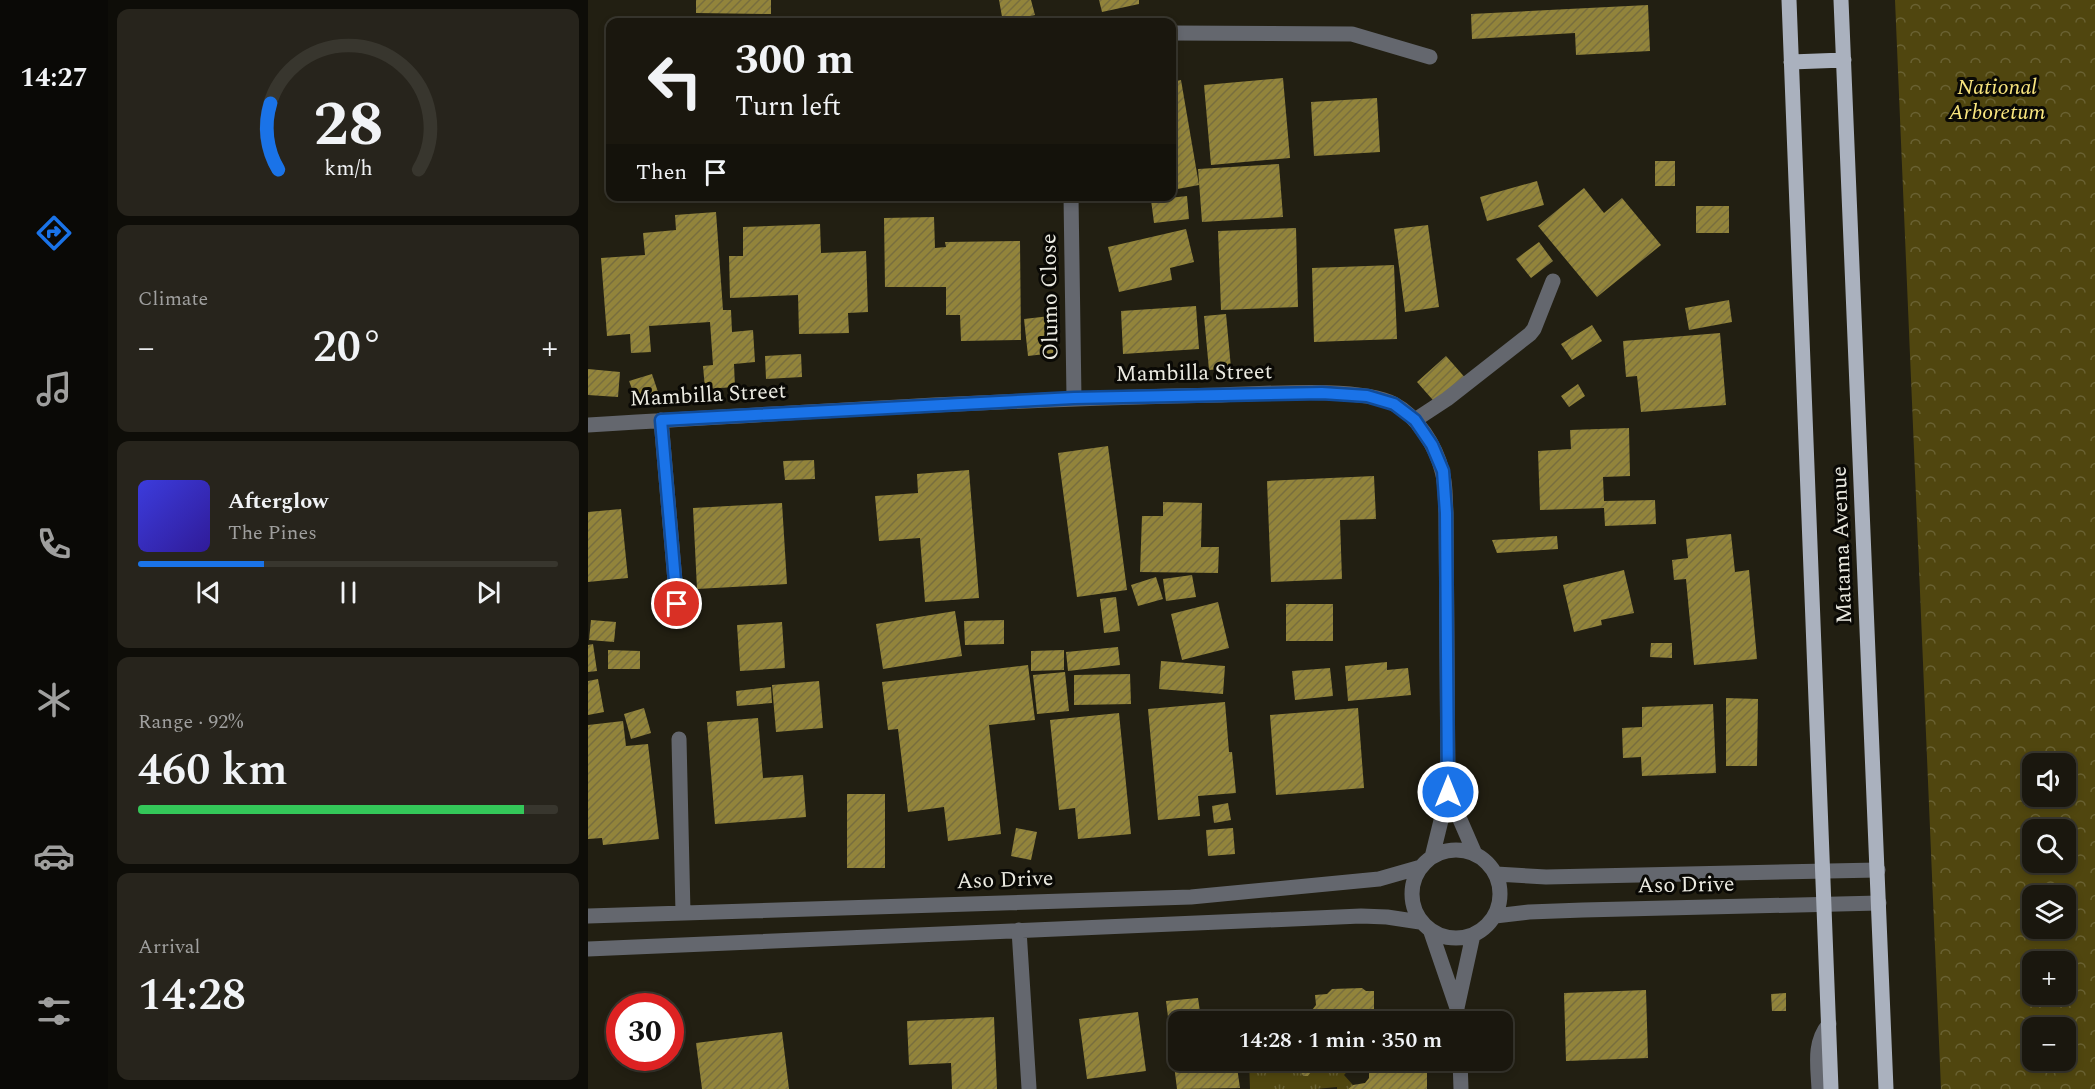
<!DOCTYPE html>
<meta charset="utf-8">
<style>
:root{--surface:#1a170e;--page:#27241c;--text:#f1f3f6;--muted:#9f9f9e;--line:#38362e;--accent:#1a73e8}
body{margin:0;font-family:Spectral,serif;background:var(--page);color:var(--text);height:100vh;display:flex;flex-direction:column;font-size:22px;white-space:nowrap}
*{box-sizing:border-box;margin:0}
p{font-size:20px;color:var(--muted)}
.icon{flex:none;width:33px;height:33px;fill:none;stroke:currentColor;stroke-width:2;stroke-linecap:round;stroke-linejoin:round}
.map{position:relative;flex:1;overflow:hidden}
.drawer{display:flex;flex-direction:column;gap:9px;padding:9px;background:#0e0d08;width:480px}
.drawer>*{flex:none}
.top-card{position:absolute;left:18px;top:18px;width:570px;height:183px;border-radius:12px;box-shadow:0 3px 9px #0003,0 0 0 2px var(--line);background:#1a170e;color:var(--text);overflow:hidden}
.tools{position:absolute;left:1434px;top:753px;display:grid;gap:12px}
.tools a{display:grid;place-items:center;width:54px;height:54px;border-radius:12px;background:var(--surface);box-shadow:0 3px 9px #0003,0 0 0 2px var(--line);font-size:30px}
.speed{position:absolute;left:18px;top:993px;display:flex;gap:12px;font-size:30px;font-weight:700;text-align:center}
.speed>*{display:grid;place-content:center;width:78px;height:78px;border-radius:50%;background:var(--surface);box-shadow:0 3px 9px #0003,0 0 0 2px var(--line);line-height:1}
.speed .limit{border:9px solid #d22;background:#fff;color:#111}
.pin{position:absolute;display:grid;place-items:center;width:51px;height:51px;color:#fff;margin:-26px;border:3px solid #fff;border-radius:50%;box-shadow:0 2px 6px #0007}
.me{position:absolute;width:66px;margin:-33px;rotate:0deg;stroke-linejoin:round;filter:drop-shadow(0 0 4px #0008)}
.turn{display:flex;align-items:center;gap:21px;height:126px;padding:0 30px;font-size:27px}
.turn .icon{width:78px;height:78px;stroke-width:2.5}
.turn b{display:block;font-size:42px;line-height:51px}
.then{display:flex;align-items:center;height:57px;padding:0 30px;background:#0003;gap:12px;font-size:22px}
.big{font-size:45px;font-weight:600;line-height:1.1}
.drawer .widget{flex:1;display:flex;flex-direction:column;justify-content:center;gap:9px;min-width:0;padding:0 21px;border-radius:12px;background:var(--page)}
.drawer .dial{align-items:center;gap:0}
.dial svg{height:156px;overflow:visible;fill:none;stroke:var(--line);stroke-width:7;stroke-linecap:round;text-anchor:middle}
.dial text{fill:var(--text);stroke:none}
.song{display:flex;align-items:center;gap:18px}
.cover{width:72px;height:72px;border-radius:9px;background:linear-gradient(135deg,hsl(240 70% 55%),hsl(250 70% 35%))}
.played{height:6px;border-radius:3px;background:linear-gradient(90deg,var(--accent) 30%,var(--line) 30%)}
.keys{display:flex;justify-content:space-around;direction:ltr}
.heat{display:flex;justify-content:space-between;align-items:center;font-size:33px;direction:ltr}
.charge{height:9px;border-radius:4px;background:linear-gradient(90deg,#34c759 92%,var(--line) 0)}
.trip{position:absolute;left:580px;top:1011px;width:345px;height:60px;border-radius:12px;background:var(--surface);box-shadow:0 3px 9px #0003,0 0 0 2px var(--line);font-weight:600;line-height:60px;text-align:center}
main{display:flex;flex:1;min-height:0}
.dock{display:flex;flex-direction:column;width:108px;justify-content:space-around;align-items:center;background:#0a0906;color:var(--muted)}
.dock .icon{width:42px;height:42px}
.dock .active{color:var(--accent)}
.dock b{font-size:27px;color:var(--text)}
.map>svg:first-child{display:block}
</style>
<main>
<nav class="dock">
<b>14:27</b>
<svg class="icon active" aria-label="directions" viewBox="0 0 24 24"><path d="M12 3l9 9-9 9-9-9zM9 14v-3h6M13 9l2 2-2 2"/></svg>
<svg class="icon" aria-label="music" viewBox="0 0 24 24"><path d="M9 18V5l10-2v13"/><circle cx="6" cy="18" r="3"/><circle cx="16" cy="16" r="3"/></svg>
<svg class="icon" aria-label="phone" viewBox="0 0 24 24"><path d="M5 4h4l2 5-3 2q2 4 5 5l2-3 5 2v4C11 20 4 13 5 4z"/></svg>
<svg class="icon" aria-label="climate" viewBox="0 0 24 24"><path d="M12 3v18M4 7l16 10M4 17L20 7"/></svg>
<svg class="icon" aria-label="car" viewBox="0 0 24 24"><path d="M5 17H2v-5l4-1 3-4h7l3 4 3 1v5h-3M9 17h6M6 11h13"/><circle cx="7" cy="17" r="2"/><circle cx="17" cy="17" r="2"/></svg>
<svg class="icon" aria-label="filters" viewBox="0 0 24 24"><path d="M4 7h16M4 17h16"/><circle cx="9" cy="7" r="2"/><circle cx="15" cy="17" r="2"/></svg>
</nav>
<section class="drawer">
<div class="widget dial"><svg viewBox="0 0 100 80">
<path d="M14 69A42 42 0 1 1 86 69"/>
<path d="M14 69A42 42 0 0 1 10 35" stroke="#1a73e8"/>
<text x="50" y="56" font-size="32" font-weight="700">28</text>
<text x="50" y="72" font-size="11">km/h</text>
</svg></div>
<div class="widget"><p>Climate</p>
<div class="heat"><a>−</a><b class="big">20°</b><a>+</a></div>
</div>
<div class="widget">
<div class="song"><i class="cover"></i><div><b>Afterglow</b><p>The Pines</p></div></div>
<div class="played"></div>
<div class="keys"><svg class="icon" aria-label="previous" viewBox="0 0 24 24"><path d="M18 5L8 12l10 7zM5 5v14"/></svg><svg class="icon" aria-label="pause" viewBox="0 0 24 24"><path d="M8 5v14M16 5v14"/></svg><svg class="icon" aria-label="next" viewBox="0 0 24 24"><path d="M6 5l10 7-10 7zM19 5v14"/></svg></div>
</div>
<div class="widget"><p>Range · 92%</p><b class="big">460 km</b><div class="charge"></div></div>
<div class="widget"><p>Arrival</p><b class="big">14:28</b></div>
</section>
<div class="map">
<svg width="1507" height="1089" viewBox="0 0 1507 1089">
<defs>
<pattern id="grass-tufts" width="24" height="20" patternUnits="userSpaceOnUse" patternTransform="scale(1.5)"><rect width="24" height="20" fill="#50460f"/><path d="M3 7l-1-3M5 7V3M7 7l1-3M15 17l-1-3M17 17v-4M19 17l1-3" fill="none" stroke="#696132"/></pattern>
<pattern id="forest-crowns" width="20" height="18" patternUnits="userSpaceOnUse" patternTransform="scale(1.5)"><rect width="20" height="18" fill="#50460f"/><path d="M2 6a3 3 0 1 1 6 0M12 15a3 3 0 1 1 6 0" fill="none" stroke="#696132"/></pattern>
<pattern id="building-hatch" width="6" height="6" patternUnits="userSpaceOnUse" patternTransform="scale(1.5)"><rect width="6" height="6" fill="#92843b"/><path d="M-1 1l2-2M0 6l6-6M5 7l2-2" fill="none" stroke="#786e3e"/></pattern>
</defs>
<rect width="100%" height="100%" fill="#221f12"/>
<path fill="url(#grass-tufts)" d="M735,1060L769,1061L756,1075L765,1085L760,1089H749V1087L728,1089H662L661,1061H671L672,1072L697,1071V1062H712L713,1072L715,1076H720L723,1072V1062Z"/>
<path fill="url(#forest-crowns)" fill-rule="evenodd" d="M1307,0H1507V1089H1353ZM1444,764H1478V796H1444ZM1444,830H1478V862H1444ZM1444,896H1478V928H1444ZM1444,962H1478V994H1444ZM1444,1028H1478V1060H1444Z"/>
<path fill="url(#building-hatch)" d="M108,0H183V14L108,13Z
M411,0H443L447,15L415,22Z
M511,0H551V4L514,12Z
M1060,5L1062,51L988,55L987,33L884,39L883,14Z
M695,78L702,158L623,165L616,85Z
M593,80L611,185L584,190V82Z
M789,98L792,152L726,156L723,102Z
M1067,161H1087V186H1067Z
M691,164L695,217L614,222L610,169Z
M949,181L956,205L899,221L892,197Z
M996,188L1016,213L1034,198L1073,245L1009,297L950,226Z
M599,196L601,219L566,223L563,200Z
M1108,206H1141V233H1108Z
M128,212L135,310H143L144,332L165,330L167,362L146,364L147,387L117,389L115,366L125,365L122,322L61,326L63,352L43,353L42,334L19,336L13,258L57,255L55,233L88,230L87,215Z
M346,217L347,248L358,247L357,242L432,241L433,340L373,341L372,315H358V287H297L296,218Z
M232,224L233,253L278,251L280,312L260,313L261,333L211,334L210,295L142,298L141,256H155V227Z
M840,225L851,307L817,312L806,229Z
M708,228L710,307L633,310L630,231Z
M598,229L606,262L582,268L584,280L531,292L520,247Z
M951,242L965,261L943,278L928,259Z
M806,265L809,339L726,342L724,268Z
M1141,300L1144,322L1101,330L1097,308Z
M608,306L611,349L535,354L533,311Z
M638,314L643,368L621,370L616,316Z
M462,316L466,353L440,356L436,319Z
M1004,325L1014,341L984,360L973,344Z
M1132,333L1138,405L1053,412L1049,376L1038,377L1035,341Z
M213,354L214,377L178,379L177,356Z
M858,356L880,381L851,407L829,382Z
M0,369L32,372L30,397L0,395Z
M64,374L70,392L48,399L41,381Z
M990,384L997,396L981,407L973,396Z
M1041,428L1042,476L1015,477L1016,501L1067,500L1068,524L1017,526L1016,508L952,510L950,451L983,449L982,430Z
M520,446L539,590L489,597L470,453Z
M226,460L227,479L197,480L195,461Z
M381,470L391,598L337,602L332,538L291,541L287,496L330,493L329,474Z
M786,476L788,519L752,520L754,579L683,582L679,481Z
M575,502L614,503L613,547H631L630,573L552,572L554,516H575Z
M194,503L199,584L109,589L105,508Z
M33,509L40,578L0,582V512Z
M1143,534L1147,572L1161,570L1169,659L1106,665L1098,579L1086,580L1084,560L1100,558L1098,539Z
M969,536L970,549L909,553L904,540Z
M1036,570L1046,613L1013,620L1014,625L986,632L975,585Z
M604,575L608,597L578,601L575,579Z
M568,577L575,599L550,606L543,585Z
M528,597L532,631L516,633L512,599Z
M630,602L641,648L594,660L583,614Z
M698,604H745V641H698Z
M367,611L374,656L295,669L288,624Z
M3,620L28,622L26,642L1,640Z
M416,620V644L377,645L376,621Z
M194,622L197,668L152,671L149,625Z
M1063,643H1084V658L1062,657Z
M5,644L9,671L0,672V645Z
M530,647L532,665L480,671L478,652Z
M20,650L52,651V669H20Z
M476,650V670L443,671V651Z
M573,661L637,666L635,694L571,689Z
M799,662V670L820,668L823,695L760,701L757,666Z
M440,665L447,720L401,725L413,834L360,841L356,807L320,812L310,729L300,730L294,682Z
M742,668L745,696L707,700L704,671Z
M477,672L481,711L449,714L445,675Z
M542,674L543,704L486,705V675Z
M10,679L16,712L0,715V681Z
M231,681L235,728L188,732L184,685Z
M183,687L184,703L149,706L148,691Z
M1138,698L1170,699L1169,766H1138Z
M637,702L641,752H644L648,793L610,796L612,816L570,820L560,709Z
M1125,704L1128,773L1054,776L1053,757L1035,758L1034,728L1054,727V707Z
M56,708L63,733L43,739L36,714Z
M770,708L776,788L688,795L682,715Z
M531,713L543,834L490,839L487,808L471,810L462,720Z
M170,718L175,778L215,775L218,817L127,824L119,722Z
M35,721L38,746L60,744L71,839L15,845L14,838L0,839V725Z
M259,794H297V868H259Z
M640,803L643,820L626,823L624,806Z
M428,828L449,832L443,860L423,856Z
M645,828L647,854L620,856L618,830Z
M774,988L778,991H786V1015H790V1022H670V1018H675V1015L696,1014V1017H707L712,1012L724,1010L728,1005L727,995L739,994L744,989Z
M1058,990L1060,1058L978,1061L976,993Z
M1198,993V1011H1184L1183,994Z
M610,998L612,1012L641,1009L643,1022H591V1060H648L652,1088L589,1089L578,1001Z
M550,1012L558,1071L499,1079L491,1019Z
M406,1017L409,1089H364L363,1063L321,1065L319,1021Z
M194,1032L201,1089H114L108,1043Z
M671,1060H697V1071L672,1072Z
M712,1060H723V1072L720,1076H715L713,1072Z
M827,1060L831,1064H839V1089H760L765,1085L777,1083L781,1078V1068L793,1067L797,1062Z"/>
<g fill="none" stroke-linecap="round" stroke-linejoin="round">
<path stroke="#64676e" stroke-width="15" d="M584,33L764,34L842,57
M483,196L486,398
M73,420L89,604
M827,420L859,399L942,334L946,329L965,281
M0,425C211,412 422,399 633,395C674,394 773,386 806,404C829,416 848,446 854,471C858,484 857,499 858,513L860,792L844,857
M91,739L95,913
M860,792L887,854
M824 894a44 44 0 1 1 88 0a44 44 0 1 1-88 0Z
M908,874L958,877L1290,870
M0,916L603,897L791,879L833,867
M907,916L941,912L995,910L1291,903
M431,930L441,1088
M843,932L869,1008
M0,949L773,916L799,917L832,922
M870,1022L869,1008L885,935
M872,1060L873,1089
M1231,1089C1230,1066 1225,1043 1241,1024"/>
<path stroke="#aab1be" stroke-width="15" d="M1201,0L1243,1089
M1253,0L1298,1089
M1203,62L1256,60"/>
</g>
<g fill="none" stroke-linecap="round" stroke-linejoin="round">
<defs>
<path id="route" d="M89,604L73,420L486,398L734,393L779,396L806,404L827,420L844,445L855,471L858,513L860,792"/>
</defs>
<use href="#route" stroke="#114b97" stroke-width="15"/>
<use href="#route" stroke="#1a73e8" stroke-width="10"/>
</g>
<g text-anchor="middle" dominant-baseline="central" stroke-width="6" stroke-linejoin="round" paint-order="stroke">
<g font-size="22" font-style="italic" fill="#f9e57e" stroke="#0a0905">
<text x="1409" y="87">National<tspan x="1409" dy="25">Arboretum</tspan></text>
</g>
<g font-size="22" fill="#ecebe2" stroke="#0a0905">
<text transform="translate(462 297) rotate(-91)">Olumo Close</text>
<text transform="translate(606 373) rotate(-1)">Mambilla Street</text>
<text transform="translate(120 395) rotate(-3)">Mambilla Street</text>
<text transform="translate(1254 545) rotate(-92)">Matama Avenue</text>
<text transform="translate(417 880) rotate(-2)">Aso Drive</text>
<text transform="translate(1098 885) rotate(-1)">Aso Drive</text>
</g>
</g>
</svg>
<div class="tools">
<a><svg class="icon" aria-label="sound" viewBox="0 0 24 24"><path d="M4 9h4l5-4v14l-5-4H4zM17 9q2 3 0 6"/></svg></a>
<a><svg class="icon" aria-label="search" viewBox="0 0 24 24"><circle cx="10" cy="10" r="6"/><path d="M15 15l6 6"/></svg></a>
<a><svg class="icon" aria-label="layers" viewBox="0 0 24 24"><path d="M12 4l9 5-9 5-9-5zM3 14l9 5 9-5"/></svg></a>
<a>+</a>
<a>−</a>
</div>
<div class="speed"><div class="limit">30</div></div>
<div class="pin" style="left:89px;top:604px;background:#d93025"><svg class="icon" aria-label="arrive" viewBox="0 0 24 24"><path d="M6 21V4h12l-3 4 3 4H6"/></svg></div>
<svg class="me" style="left:860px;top:792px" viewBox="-20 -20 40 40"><circle r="17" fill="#1a73e8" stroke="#fff" stroke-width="3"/><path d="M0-11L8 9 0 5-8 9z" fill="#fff"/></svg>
<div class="trip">14:28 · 1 min · 350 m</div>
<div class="top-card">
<div class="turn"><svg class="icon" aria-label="left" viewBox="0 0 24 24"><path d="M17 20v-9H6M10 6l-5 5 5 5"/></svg><div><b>300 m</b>Turn left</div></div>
<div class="then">Then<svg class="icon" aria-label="arrive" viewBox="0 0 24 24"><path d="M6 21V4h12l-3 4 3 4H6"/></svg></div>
</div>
</div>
</main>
